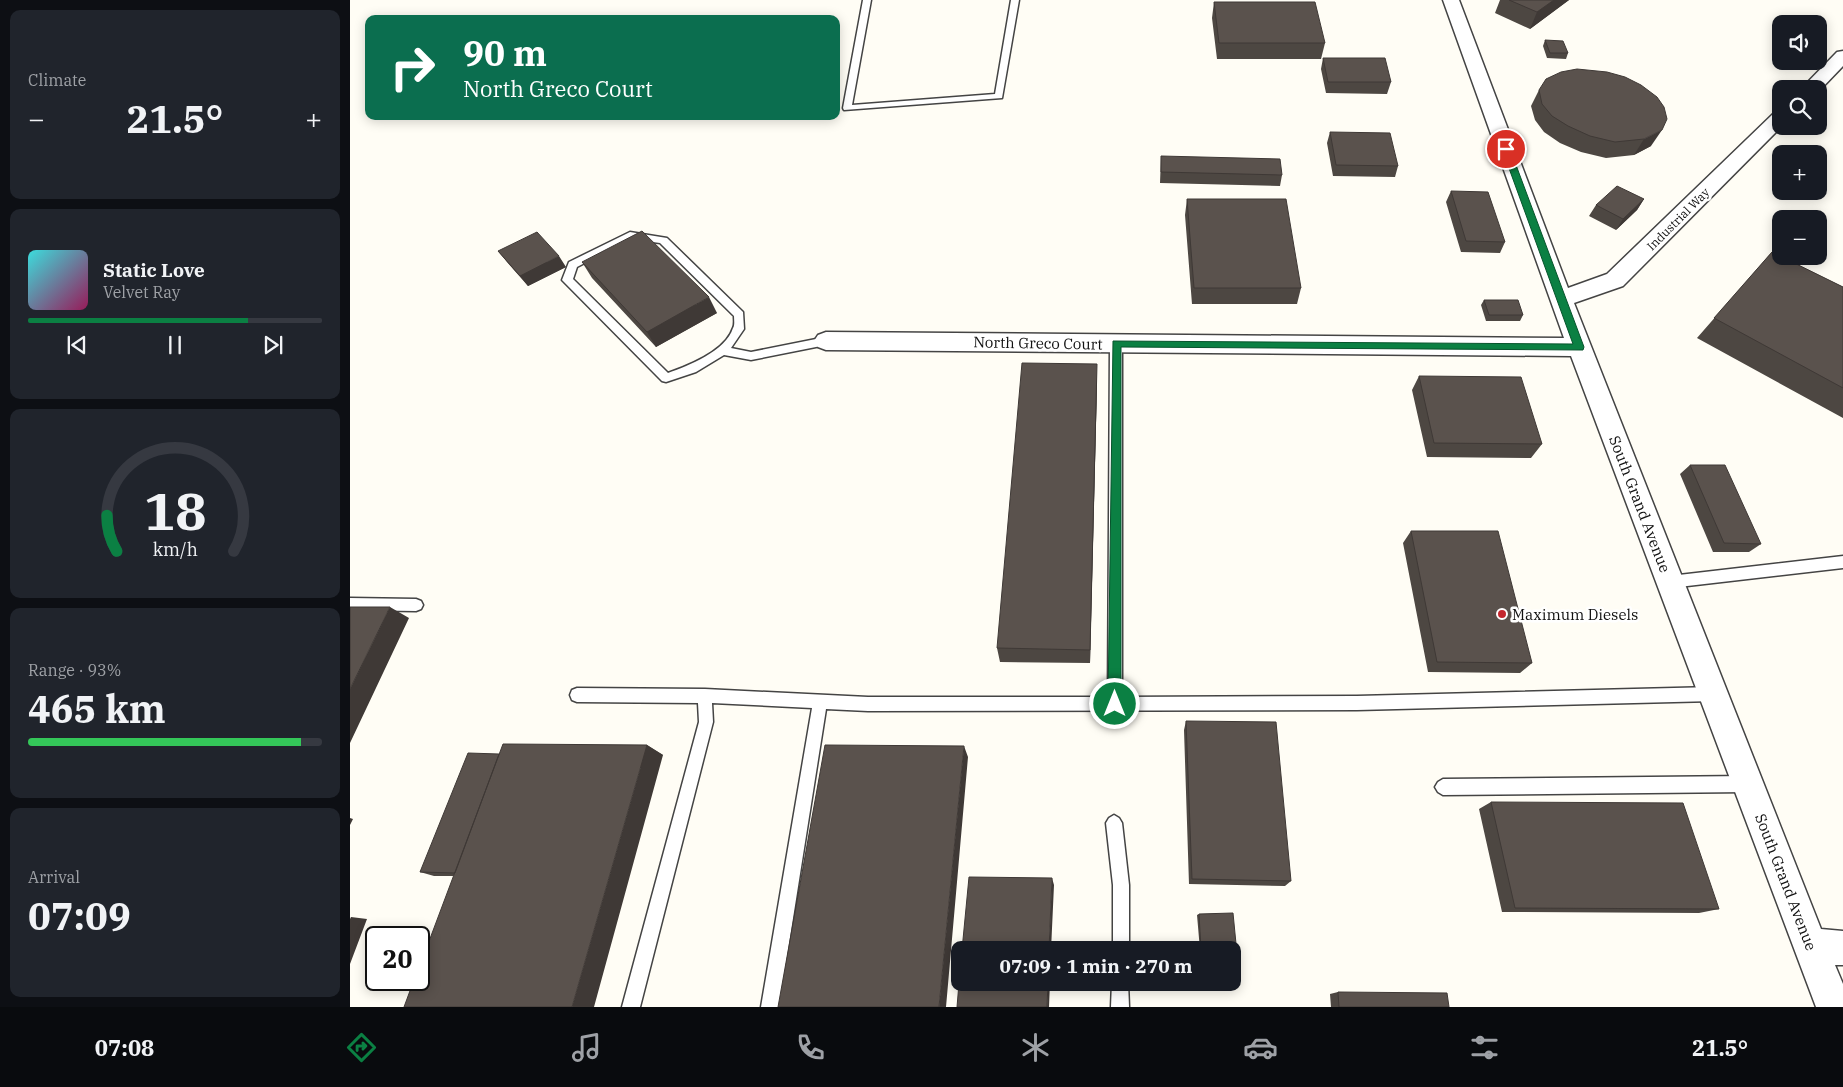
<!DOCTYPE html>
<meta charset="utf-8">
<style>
:root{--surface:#171b24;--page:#20242c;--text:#f1f3f6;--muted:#9ea1a6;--line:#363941;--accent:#0b8043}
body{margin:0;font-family:"IBM Plex Serif",serif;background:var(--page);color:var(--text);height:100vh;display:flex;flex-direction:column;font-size:19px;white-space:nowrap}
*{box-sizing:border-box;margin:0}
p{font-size:16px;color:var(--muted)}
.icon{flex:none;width:28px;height:28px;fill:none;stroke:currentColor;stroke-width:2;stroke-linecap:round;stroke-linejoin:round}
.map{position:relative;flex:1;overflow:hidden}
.drawer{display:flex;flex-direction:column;gap:10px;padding:10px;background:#0d0f14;width:350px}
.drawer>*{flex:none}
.top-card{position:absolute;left:15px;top:15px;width:475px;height:105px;border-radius:10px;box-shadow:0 2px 12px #0003;background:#0b6e4f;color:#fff;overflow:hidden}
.tools{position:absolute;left:1422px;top:15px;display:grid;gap:10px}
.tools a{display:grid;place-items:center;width:55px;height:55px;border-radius:10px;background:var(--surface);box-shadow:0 2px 12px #0003;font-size:25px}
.speed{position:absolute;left:15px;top:926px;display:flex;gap:10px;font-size:25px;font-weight:700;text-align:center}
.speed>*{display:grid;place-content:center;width:65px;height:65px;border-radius:50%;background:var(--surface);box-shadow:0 2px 12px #0003;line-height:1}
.speed .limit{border:2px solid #111;border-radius:8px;background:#fff;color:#111}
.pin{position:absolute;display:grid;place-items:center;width:42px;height:42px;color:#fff;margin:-21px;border:2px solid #fff;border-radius:50%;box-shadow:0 1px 5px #0007}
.me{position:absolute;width:55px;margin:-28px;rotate:0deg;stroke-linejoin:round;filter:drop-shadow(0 0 4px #0008)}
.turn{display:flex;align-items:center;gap:18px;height:105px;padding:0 15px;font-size:22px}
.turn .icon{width:65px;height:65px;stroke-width:2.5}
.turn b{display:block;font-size:35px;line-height:42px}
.big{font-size:38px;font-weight:800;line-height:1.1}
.drawer .tile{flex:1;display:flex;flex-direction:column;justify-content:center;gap:8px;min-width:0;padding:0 18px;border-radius:10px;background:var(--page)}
.drawer .dial{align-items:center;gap:0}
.dial svg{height:130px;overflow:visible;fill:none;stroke:var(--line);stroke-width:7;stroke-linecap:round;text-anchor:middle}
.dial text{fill:var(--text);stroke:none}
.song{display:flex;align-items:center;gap:15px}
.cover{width:60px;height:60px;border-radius:8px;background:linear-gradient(135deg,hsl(180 70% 55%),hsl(330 70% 35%))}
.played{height:5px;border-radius:2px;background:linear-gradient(90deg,var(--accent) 75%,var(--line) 75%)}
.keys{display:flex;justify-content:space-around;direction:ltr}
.heat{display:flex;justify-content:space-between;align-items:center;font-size:28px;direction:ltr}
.charge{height:8px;border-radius:4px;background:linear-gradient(90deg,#34c759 93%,var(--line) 0)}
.trip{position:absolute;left:601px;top:941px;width:290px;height:50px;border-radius:10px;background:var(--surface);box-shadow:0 2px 12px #0003;font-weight:800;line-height:50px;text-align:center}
.tab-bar{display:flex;height:80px;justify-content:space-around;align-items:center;background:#090b0e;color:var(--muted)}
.tab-bar .icon{width:35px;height:35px}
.tab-bar .selected{color:var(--accent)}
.tab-bar b{font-size:22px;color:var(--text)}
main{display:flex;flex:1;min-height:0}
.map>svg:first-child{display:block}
</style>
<main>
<section class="drawer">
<div class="tile"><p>Climate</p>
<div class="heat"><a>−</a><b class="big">21.5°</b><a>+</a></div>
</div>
<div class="tile">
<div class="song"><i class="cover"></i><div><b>Static Love</b><p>Velvet Ray</p></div></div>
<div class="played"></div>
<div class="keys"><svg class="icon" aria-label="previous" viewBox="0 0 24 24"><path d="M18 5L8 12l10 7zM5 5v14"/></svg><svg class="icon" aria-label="pause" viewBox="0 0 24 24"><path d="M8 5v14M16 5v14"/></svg><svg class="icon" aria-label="next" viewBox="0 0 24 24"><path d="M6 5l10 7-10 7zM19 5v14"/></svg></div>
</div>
<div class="tile dial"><svg viewBox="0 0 100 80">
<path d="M14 69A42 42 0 1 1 86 69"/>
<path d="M14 69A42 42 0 0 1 8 47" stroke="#0b8043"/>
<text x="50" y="56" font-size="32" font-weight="700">18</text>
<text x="50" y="72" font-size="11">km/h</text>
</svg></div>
<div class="tile"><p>Range · 93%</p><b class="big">465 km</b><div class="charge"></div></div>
<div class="tile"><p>Arrival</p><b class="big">07:09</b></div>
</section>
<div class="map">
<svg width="1493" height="1007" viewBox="0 0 1493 1007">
<rect width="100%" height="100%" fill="#fffdf5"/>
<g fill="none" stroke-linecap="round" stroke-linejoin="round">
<defs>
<path id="lane" d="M513,0H521L502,105L645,94L661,0H669L652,98L494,110L493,108Z
M280,232L317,238L393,312L394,329L381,348L401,352L476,337L482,341L476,345L401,360L374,355L346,372L316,382L312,381L212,280L219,262ZM281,239L310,243L384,316C384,320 385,325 383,328C376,351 338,366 318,373L223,279L227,267Z
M766,339L772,343V697L1007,696L1364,687L1369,689L1371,694L1369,699L1364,701L1007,710L518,711L476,709L429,1007H411L462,708L362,703L363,722L290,1007H272L349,722L348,703L227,702L222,700L220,695L222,690L227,688L355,689L518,697H758L760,343Z
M1493,556V568L1320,588L1315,586L1313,582L1315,578L1320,576Z
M0,598L66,599L71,601L73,605L71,609L66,611L0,610Z
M1398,776L1403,779L1406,784L1403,789L1398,792L1093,795L1088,792L1085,787L1088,782L1093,779Z
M764,815L769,818L772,823L779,885V950H763V885L756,823L759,818Z
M762,982H778L779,1007H761Z"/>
<path id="street" d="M1093,0H1109L1218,288L1257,274L1424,113L1431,111L1432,126L1273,286L1224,303L1471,929L1493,931V965H1485L1493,984V1007H1466L1221,356L476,350L468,347L464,341L468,335L476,332L1214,338Z
M1493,51V66L1469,91V89H1451L1487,52Z"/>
</defs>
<use href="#lane" stroke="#444" stroke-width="3"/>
<use href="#street" stroke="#444" stroke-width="3"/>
<use href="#lane" fill="#fff" fill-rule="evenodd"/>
<use href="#street" fill="#fff" fill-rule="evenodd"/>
</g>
<path fill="#4d4742" d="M1150,0H1219L1180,29L1145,13Z
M864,2L975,43L971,59H867L862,18Z
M1195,40L1218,53L1216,59L1197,58L1193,46Z
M973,58L1041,82L1037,94L976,93L971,69Z
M1227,69L1301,146L1284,155L1256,158L1231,152L1210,143L1194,132L1185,120L1181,106L1189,90Z
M980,132L1048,166L1045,177L983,176L977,143Z
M811,156L932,175L930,186L810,183Z
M1101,191L1155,242L1150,253L1111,252L1096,202Z
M837,199L951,288L947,304H842L835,215Z
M1294,199L1287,210L1266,230L1239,216L1246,205Z
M148,251L216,267L178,286L157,262Z
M1422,252L1493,287V418L1347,338Z
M232,262L367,313L306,347L242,278Z
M1134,300L1173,315L1170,321H1136L1131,305Z
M1069,376L1192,444L1181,458L1077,457L1062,390Z
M747,383L740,663L650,662L647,648Z
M1340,465L1411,544L1399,552H1363L1330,474Z
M1061,531L1182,663L1170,673L1078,672L1053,543Z
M836,721L941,881L935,886L839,884L834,730Z
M297,745L313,755L103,876H84L70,872L149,754Z
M1141,802L1369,909L1349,913L1152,912L1129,809Z
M849,914L887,954L882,955V950H850L847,915Z
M988,992L1099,1007H981L980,994Z"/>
<path fill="#3f3936" d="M1204,0H1219L1180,29L1187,12Z
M1312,130L1301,146L1284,155L1294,139Z
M1294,199L1287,210L1266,230L1273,219Z
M209,256L216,267L178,286L170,276Z
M359,297L367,313L306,347L297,332Z
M747,364V383L740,663V650Z
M40,607L59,618L0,743V689Z
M297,745L313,755L244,1007H222Z
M614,746L618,757L596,1007H589Z
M0,818L3,819L0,825Z
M702,878L704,885L701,950H699Z
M1,917L17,919L0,964V919Z
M698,982H700L699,1007H697Z"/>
<path fill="#5a524d" stroke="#3f3936" d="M1159,0H1204L1187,12Z
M864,2H965L975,43H869Z
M1195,40L1213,41L1218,53H1200Z
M973,58H1035L1041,82H978Z
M1227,69L1257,72L1275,77L1291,85L1307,97L1314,107L1317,119L1312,130L1294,139L1265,142L1240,136L1218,126L1202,116L1192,104L1189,90L1196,79L1211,72Z
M980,132L1040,133L1048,166L986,165Z
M811,156L930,159L932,175L811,172Z
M1267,186L1294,199L1273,219L1246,205Z
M1101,191L1138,192L1155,242L1116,241Z
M837,199H936L951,288H844Z
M292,231L359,297L297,332L232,262Z
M187,232L209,256L170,276L148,251Z
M1422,252L1493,287V388L1364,318Z
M1134,300H1168L1173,315H1139Z
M672,363L747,364L740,650L647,648Z
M1069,376L1171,377L1192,444L1084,443Z
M1340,465H1375L1411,544L1374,543Z
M1061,531H1148L1182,663L1087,662Z
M0,607H40L0,689Z
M836,721L926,722L941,881L842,879Z
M153,744L297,745L222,1007H54L64,980H69V968Z
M475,745L614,746L589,1007H428Z
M118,753L149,754L105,873L70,872Z
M1141,802L1333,803L1369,909L1165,908Z
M619,877L702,878L699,950H612Z
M883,913L887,954H882V950H851L849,914Z
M610,971V982H698L697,1007H607Z
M988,992L1097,993L1099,1007H989Z"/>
<path fill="#0b8043" stroke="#07532c" d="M1153,147H1159L1160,149L1234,347L1233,350L771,347V704L769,708L765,710L760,708L758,704L763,341L1223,344L1152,149Z"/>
<circle fill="#c4262e" stroke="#fff" stroke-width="2" cx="1152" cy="614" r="5"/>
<g text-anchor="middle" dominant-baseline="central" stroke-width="5" stroke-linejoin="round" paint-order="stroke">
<g font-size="12" fill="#111" stroke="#fff">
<text transform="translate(1328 219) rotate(-45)">Industrial Way</text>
</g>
<g font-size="15" fill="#111" stroke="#fff">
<text transform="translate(688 343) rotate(1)">North Greco Court</text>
<text transform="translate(1290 504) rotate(69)">South Grand Avenue</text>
<text transform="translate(1436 882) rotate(69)">South Grand Avenue</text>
</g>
<g font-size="15" fill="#111" stroke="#fff" text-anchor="start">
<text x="1162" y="614">Maximum Diesels</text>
</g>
</g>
</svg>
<div class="tools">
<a><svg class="icon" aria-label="sound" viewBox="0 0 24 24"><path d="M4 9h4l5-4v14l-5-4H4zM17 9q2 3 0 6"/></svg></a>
<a><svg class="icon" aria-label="search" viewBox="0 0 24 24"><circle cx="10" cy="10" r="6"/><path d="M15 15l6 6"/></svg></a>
<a>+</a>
<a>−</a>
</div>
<div class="speed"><div class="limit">20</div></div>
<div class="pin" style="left:1156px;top:149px;background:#d93025"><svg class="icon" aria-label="arrive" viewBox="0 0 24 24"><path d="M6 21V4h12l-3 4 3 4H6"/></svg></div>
<svg class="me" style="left:765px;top:704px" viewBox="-20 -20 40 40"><circle r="17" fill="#0b8043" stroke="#fff" stroke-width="3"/><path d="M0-11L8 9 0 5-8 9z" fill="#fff"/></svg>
<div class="trip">07:09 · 1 min · 270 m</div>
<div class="top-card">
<div class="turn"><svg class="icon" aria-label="right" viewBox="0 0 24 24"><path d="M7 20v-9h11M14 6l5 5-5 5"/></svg><div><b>90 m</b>North Greco Court</div></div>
</div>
</div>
</main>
<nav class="tab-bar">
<b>07:08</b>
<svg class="icon selected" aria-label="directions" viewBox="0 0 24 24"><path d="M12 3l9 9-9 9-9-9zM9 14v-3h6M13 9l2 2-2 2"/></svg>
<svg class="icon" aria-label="music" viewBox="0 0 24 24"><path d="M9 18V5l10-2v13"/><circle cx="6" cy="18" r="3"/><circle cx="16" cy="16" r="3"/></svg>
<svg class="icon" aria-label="phone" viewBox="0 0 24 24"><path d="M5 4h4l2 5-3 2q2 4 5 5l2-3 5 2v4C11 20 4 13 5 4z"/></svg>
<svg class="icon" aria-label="climate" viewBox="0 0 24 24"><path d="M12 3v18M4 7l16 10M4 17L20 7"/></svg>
<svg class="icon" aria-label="car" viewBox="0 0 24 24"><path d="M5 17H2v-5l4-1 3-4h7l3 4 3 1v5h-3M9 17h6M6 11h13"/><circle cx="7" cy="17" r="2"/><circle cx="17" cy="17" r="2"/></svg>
<svg class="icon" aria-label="filters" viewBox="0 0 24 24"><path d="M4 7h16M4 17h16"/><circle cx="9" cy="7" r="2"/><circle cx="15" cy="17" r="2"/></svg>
<b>21.5°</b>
</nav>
